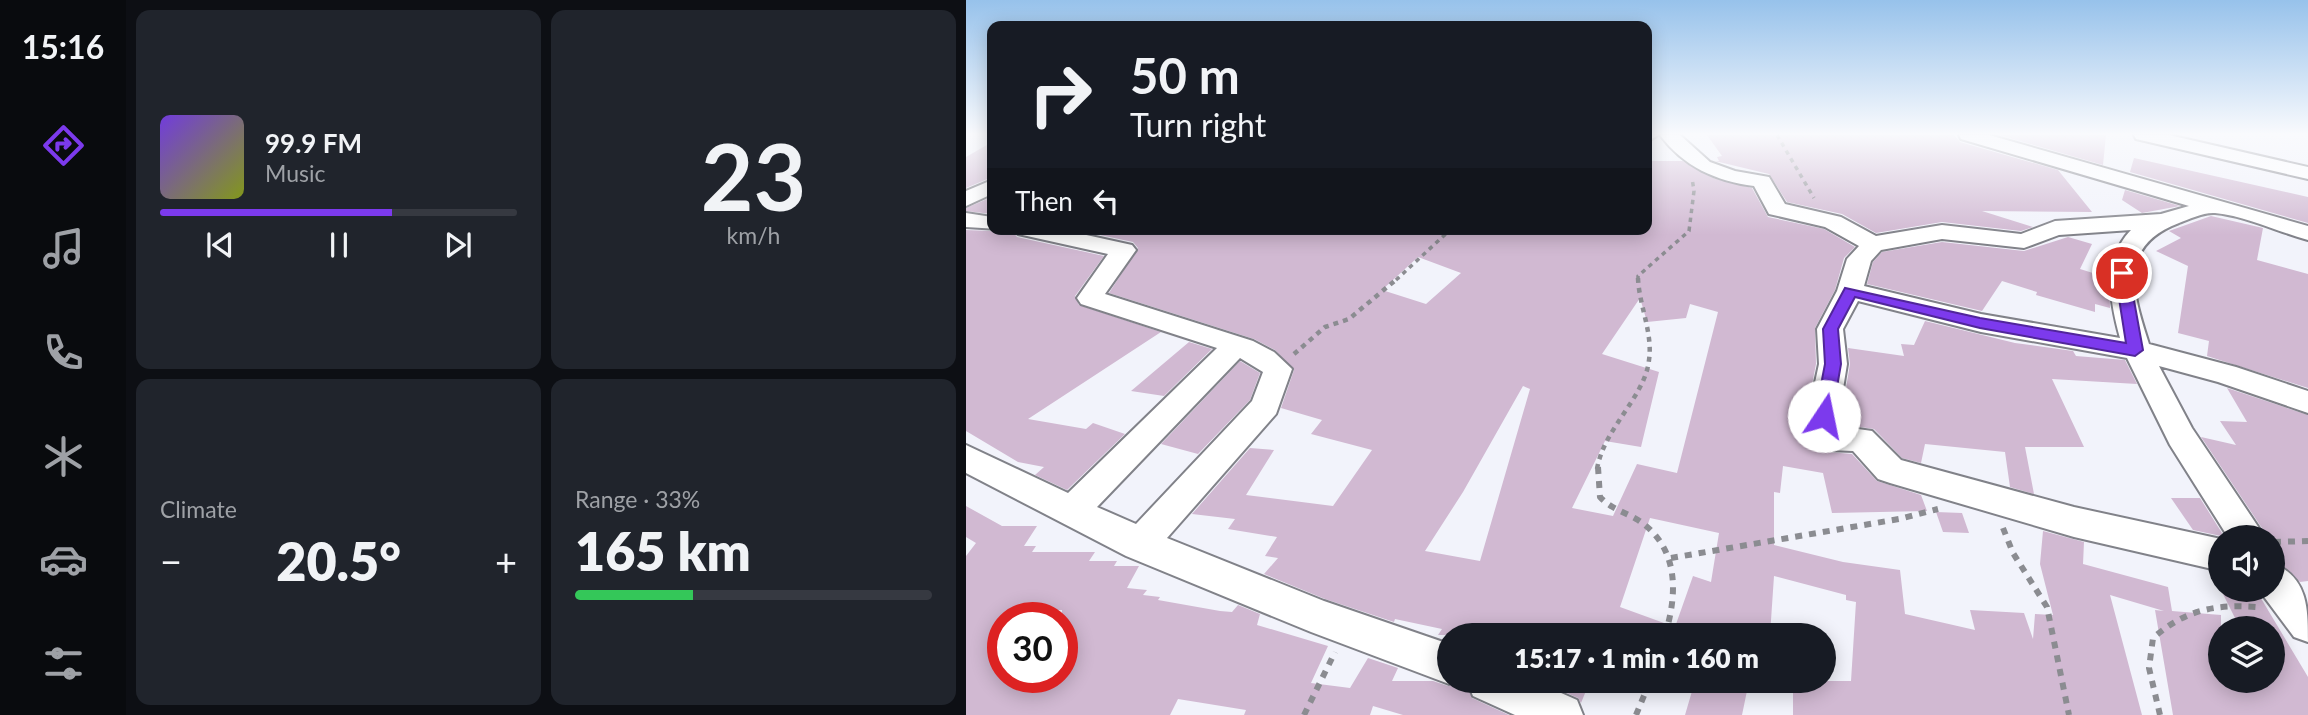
<!DOCTYPE html>
<meta charset="utf-8">
<style>
:root{--surface:#171b24;--page:#20242c;--text:#f1f3f6;--muted:#9ea1a6;--line:#363941;--accent:#7c3aed}
body{margin:0;font-family:Lato,sans-serif;background:var(--page);color:var(--text);height:100vh;display:flex;flex-direction:column;font-size:26px;white-space:nowrap}
*{box-sizing:border-box;margin:0}
p{font-size:23px;color:var(--muted)}
.icon{flex:none;width:38px;height:38px;fill:none;stroke:currentColor;stroke-width:2;stroke-linecap:round;stroke-linejoin:round}
.map{position:relative;flex:1;overflow:hidden}
.panel{display:flex;flex-direction:column;gap:10px;padding:10px;background:#0d0f14;width:840px}
.panel>*{flex:none}
.banner{position:absolute;left:21px;top:21px;width:665px;height:214px;border-radius:14px;box-shadow:0 4px 18px #0003;background:#171b24;color:var(--text);overflow:hidden}
.controls{position:absolute;left:1242px;top:525px;display:grid;gap:14px}
.controls a{display:grid;place-items:center;width:77px;height:77px;border-radius:50%;background:var(--surface);box-shadow:0 4px 18px #0003;font-size:35px}
.speed{position:absolute;left:21px;top:602px;display:flex;gap:14px;font-size:35px;font-weight:700;text-align:center}
.speed>*{display:grid;place-content:center;width:91px;height:91px;border-radius:50%;background:var(--surface);box-shadow:0 4px 18px #0003;line-height:1}
.speed .limit{border:10px solid #d22;background:#fff;color:#111}
.pin{position:absolute;display:grid;place-items:center;width:60px;height:60px;color:#fff;margin:-30px;border:4px solid #fff;border-radius:50%;box-shadow:0 2px 7px #0007}
.me{position:absolute;width:77px;margin:-38px;rotate:11deg;stroke-linejoin:round;filter:drop-shadow(0 0 5px #0008)}
.turn{display:flex;align-items:center;gap:24px;height:147px;padding:0 28px;font-size:32px}
.turn .icon{width:91px;height:91px;stroke-width:2.5}
.turn b{display:block;font-size:49px;line-height:60px}
.then{display:flex;align-items:center;height:66px;padding:0 28px;background:#0003;gap:14px;font-size:26px}
.big{font-size:52px;font-weight:800;line-height:1.1}
.panel .tile{flex:1;display:flex;flex-direction:column;justify-content:center;gap:10px;min-width:0;padding:0 24px;border-radius:14px;background:var(--page)}
.panel .dial{align-items:center;gap:0}
.dial b{font-size:91px;line-height:1}
.song{display:flex;align-items:center;gap:21px}
.cover{width:84px;height:84px;border-radius:10px;background:linear-gradient(135deg,hsl(260 70% 55%),hsl(70 70% 35%))}
.played{height:7px;border-radius:4px;background:linear-gradient(90deg,var(--accent) 65%,var(--line) 65%)}
.keys{display:flex;justify-content:space-around;direction:ltr}
.heat{display:flex;justify-content:space-between;align-items:center;font-size:38px;direction:ltr}
.charge{height:10px;border-radius:5px;background:linear-gradient(90deg,#34c759 33%,var(--line) 0)}
.panel .tiles{flex:1;display:grid;gap:10px;grid-template-columns:repeat(2,1fr)}
.trip{position:absolute;left:471px;top:623px;width:399px;height:70px;border-radius:35px;background:var(--surface);box-shadow:0 4px 18px #0003;font-weight:800;line-height:70px;text-align:center}
main{display:flex;flex:1;min-height:0}
.tab-bar{display:flex;flex-direction:column;width:126px;justify-content:space-around;align-items:center;background:#090b0e;color:var(--muted)}
.tab-bar .icon{width:49px;height:49px}
.tab-bar .active{color:var(--accent)}
.tab-bar b{font-size:32px;color:var(--text)}
.map>svg:first-child{display:block}
</style>
<main>
<nav class="tab-bar">
<b>15:16</b>
<svg class="icon active" aria-label="directions" viewBox="0 0 24 24"><path d="M12 3l9 9-9 9-9-9zM9 14v-3h6M13 9l2 2-2 2"/></svg>
<svg class="icon" aria-label="music" viewBox="0 0 24 24"><path d="M9 18V5l10-2v13"/><circle cx="6" cy="18" r="3"/><circle cx="16" cy="16" r="3"/></svg>
<svg class="icon" aria-label="phone" viewBox="0 0 24 24"><path d="M5 4h4l2 5-3 2q2 4 5 5l2-3 5 2v4C11 20 4 13 5 4z"/></svg>
<svg class="icon" aria-label="climate" viewBox="0 0 24 24"><path d="M12 3v18M4 7l16 10M4 17L20 7"/></svg>
<svg class="icon" aria-label="car" viewBox="0 0 24 24"><path d="M5 17H2v-5l4-1 3-4h7l3 4 3 1v5h-3M9 17h6M6 11h13"/><circle cx="7" cy="17" r="2"/><circle cx="17" cy="17" r="2"/></svg>
<svg class="icon" aria-label="filters" viewBox="0 0 24 24"><path d="M4 7h16M4 17h16"/><circle cx="9" cy="7" r="2"/><circle cx="15" cy="17" r="2"/></svg>
</nav>
<section class="panel">
<div class="tiles">
<div class="tile">
<div class="song"><i class="cover"></i><div><b>99.9 FM</b><p>Music</p></div></div>
<div class="played"></div>
<div class="keys"><svg class="icon" aria-label="previous" viewBox="0 0 24 24"><path d="M18 5L8 12l10 7zM5 5v14"/></svg><svg class="icon" aria-label="pause" viewBox="0 0 24 24"><path d="M8 5v14M16 5v14"/></svg><svg class="icon" aria-label="next" viewBox="0 0 24 24"><path d="M6 5l10 7-10 7zM19 5v14"/></svg></div>
</div>
<div class="tile dial"><b>23</b><p>km/h</p></div>
<div class="tile"><p>Climate</p>
<div class="heat"><a>−</a><b class="big">20.5°</b><a>+</a></div>
</div>
<div class="tile"><p>Range · 33%</p><b class="big">165 km</b><div class="charge"></div></div>
</div>
</section>
<div class="map">
<svg width="1342" height="715" viewBox="0 0 1342 715">
<rect width="100%" height="100%" fill="#f2f3fb"/>
<path fill="#d1b9d2" fill-rule="evenodd" d="M741,135H988L994,142L1092,170L1126,212L1016,211L1067,227L1055,231L976,222L910,233L876,214L821,202L803,174L749,161H753L751,157L756,156Z
M1033,135H1140L1137,165Z
M26,142V177L0,188V157Z
M1168,158L1342,197V223L1164,172Z
M681,161H717L747,178L786,188L802,217L858,229L889,247L878,258L869,290L849,328L850,364L836,435L842,444L862,452L886,454L911,481L955,495L961,511L866,513L857,473L817,466L814,493L808,492V545L877,562L934,570L939,614L1009,630L1004,610L1058,613L1067,639L1069,614L1087,615L1074,564L1077,531L1118,542L1117,564L1202,587L1206,611L1255,615V681H1307V628H1274L1255,590H1290L1342,677V715H1207L1189,610L1198,611L1144,595L1176,715H827V681H885L890,602L880,600V595L808,576L804,635H777L752,627L750,635H472L476,629L429,619L428,622L359,599L298,574L312,558L299,556L311,537L262,529L269,519L226,514L284,448L308,450L280,495L367,506L406,450L345,434L356,420L315,408L328,370L309,350L288,339L143,293L172,248L167,242L106,229H681ZM452,257L495,273L460,304L416,290ZM674,298L681,322L720,318L724,304L752,312L711,473L671,464L647,516L606,508L639,441L675,447L693,372L636,354ZM557,386L564,389L514,561L459,551L497,492ZM684,518L753,533L745,582L727,576L709,627L654,607Z
M1159,190L1214,206L1176,213L1156,200Z
M26,197V214L0,211V208Z
M1245,216L1297,228L1291,260L1342,274V388L1241,356L1243,341L1212,333L1222,266L1190,251L1215,238L1203,231Z
M0,230L47,232L51,237L138,256L109,296L113,305L195,332L62,419L120,429L127,423L159,434L101,490L69,475L78,467L52,462L0,431Z
M1102,237L1126,244L1114,269L1143,278L1144,308L1129,304V312L1070,295L1071,292L1036,281L1016,311L901,284L907,262L916,252L976,242L1058,251Z
M959,321L1049,343L1107,351L1110,356L1159,360L1171,384L1086,379L1118,447H1059L1068,494L1044,487L1039,452L959,444L955,463L936,458L908,429L874,424L884,364L882,348L938,356L935,344L948,345Z
M223,342L246,349L198,396L165,391Z
M274,361L294,373L284,400L232,454L195,444Z
M1261,388L1342,415V581L1334,582L1309,561L1307,537H1302L1235,437L1270,445L1254,421L1281,422Z
M1205,498H1234L1256,533L1255,536L1227,530Z
M0,506L36,526H71L58,546H70L66,552H129L123,561H151L148,566H173L161,588L181,590L177,595L194,597L192,600L254,611L266,612L272,605L294,614L291,625L362,646L345,683L384,688L402,658L432,668L426,681H467L482,686L499,681L506,698L543,715H437L407,706L404,715H278L280,710L212,699L204,715H0V556L10,543L0,537ZM56,610H96V677H37V618H51Z
M970,512L996,513L1003,533L977,532Z
M574,681H624L615,703L612,698Z
M729,681H767L782,686L776,715H719Z"/>
<g fill="none" stroke-linecap="round" stroke-linejoin="round">
<defs>
<path id="street" d="M681,135H692L681,142Z
M694,135H714L744,162L769,171L803,177L819,204L875,217L910,236L976,225L1055,234L1089,221L1195,214L1223,206L995,139L993,135H1023L1342,226V240C1312,232 1280,216 1249,213C1238,212 1223,219 1213,223C1151,246 1167,294 1183,344L1270,367L1342,391V413L1252,382L1193,366L1226,428L1299,537H1262L1204,445L1161,358L1015,332L892,301L877,329L881,364L871,426L906,431L935,460L1108,507L1255,539V571L1108,537L924,483L912,479L887,451L863,450L843,442L838,434L853,364L851,329L871,291L881,259L893,246L859,227L803,214L788,186C750,181 718,167 694,135ZM1165,230C1136,260 1144,302 1154,338L1015,314L898,286L905,261L915,250L976,239L1058,248L1093,235Z
M1168,135H1203L1342,167V179L1170,139Z
M26,180V194L0,206V191Z
M0,213L26,217V229H32L0,227Z
M49,229H93L166,245L170,250L139,294L287,341L308,352L326,369L310,414L201,538L358,601L483,644V681H491L483,684L345,632L160,556L0,473V445L102,493L251,348L115,304L111,298L142,254L52,234ZM274,358L297,372L286,401L170,524L131,507Z
M1307,563C1342,578 1342,608 1342,642L1328,637L1293,590H1307Z
M501,681H568L611,700L617,715H549L507,696Z"/>
</defs>
<use href="#street" stroke="#818289" stroke-width="4"/>
<path stroke="#8b8c91" stroke-width="3.5" stroke-dasharray="4.5 4.5" stroke-linecap="butt" d="M811,135L848,198
M430,280L485,229
M672,280V276L723,231L728,191L726,178"/>
<path stroke="#8b8c91" stroke-width="4.5" stroke-dasharray="5 5" stroke-linecap="butt" d="M328,354L359,327L383,319L432,278
M631,469C638,428 679,397 683,360C687,333 673,305 672,278"/>
<path stroke="#8b8c91" stroke-width="6" stroke-dasharray="7 7" stroke-linecap="butt" d="M632,467L634,497C645,509 659,512 672,520C713,547 712,593 699,635
M1037,528L1047,553L1081,607L1103,715
M1308,542L1342,541
M705,558L933,519L972,509
M338,715L369,652
M670,715L684,681
M1194,715L1183,668L1187,638C1219,610 1249,604 1290,607"/>
<use href="#street" fill="#fff" fill-rule="evenodd"/>
</g>
<linearGradient id="sky" x2="0" y2="1"><stop stop-color="#97c2eb"/><stop offset="0.57" stop-color="#f9fafd"/><stop offset="1" stop-color="#f9fafd" stop-opacity="0"/></linearGradient>
<rect width="1342" height="235" fill="url(#sky)"/>
<path fill="#7c3aed" stroke="#51269a" stroke-width="2" d="M1156,269L1163,273L1177,350L1169,356L1014,328L889,297L872,329L875,364L866,416L858,422L849,416L859,364L857,329L879,288L1014,318L1160,343L1149,273Z"/>
</svg>
<div class="controls">
<a><svg class="icon" aria-label="sound" viewBox="0 0 24 24"><path d="M4 9h4l5-4v14l-5-4H4zM17 9q2 3 0 6"/></svg></a>
<a><svg class="icon" aria-label="layers" viewBox="0 0 24 24"><path d="M12 4l9 5-9 5-9-5zM3 14l9 5 9-5"/></svg></a>
</div>
<div class="speed"><div class="limit">30</div></div>
<div class="pin" style="left:1156px;top:273px;background:#d93025"><svg class="icon" aria-label="arrive" viewBox="0 0 24 24"><path d="M6 21V4h12l-3 4 3 4H6"/></svg></div>
<svg class="me" style="left:858px;top:416px" viewBox="-20 -20 40 40"><circle r="19" fill="#fff"/><path d="M0-13L10 11 0 6-10 11z" fill="#7c3aed"/></svg>
<div class="trip">15:17 · 1 min · 160 m</div>
<div class="banner">
<div class="turn"><svg class="icon" aria-label="right" viewBox="0 0 24 24"><path d="M7 20v-9h11M14 6l5 5-5 5"/></svg><div><b>50 m</b>Turn right</div></div>
<div class="then">Then<svg class="icon" aria-label="left" viewBox="0 0 24 24"><path d="M17 20v-9H6M10 6l-5 5 5 5"/></svg></div>
</div>
</div>
</main>
